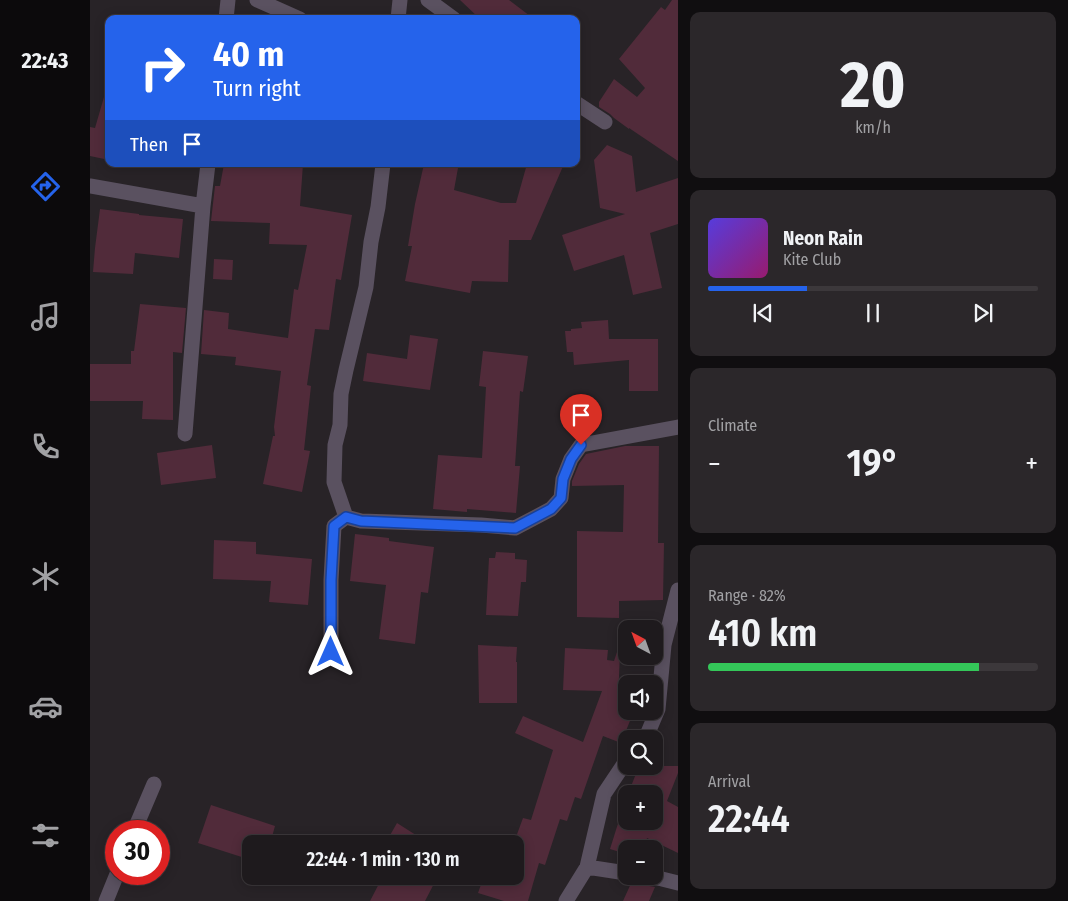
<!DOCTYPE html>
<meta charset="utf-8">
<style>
:root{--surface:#1e1a1d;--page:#2b272a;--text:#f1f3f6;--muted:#a1a1a4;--line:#3c383b;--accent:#2563eb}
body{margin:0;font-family:"Fira Sans Condensed",sans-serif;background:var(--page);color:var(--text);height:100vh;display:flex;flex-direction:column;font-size:19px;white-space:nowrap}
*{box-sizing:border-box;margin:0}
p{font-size:16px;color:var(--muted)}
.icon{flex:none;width:28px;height:28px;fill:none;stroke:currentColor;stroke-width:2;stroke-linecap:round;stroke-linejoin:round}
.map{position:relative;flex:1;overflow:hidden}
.side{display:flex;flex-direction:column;gap:12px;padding:12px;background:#100e10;width:390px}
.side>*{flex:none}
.hud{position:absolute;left:15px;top:15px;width:475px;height:152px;border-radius:10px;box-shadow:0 2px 12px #0003,0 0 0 1px var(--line);background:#2563eb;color:#fff;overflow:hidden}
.needle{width:32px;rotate:319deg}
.controls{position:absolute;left:528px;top:620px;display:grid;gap:10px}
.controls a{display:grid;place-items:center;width:45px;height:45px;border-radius:10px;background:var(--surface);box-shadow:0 2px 12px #0003,0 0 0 1px var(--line);font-size:25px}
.speed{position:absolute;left:15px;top:820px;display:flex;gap:10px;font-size:25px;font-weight:700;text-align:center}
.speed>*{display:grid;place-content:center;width:65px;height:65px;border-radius:50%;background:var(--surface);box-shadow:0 2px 12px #0003,0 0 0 1px var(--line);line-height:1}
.speed .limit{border:8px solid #d22;background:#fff;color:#111}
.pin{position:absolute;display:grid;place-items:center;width:42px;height:42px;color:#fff;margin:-51px -21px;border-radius:50% 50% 50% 0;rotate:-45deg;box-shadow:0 0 5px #0007}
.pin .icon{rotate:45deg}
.me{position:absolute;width:55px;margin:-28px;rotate:0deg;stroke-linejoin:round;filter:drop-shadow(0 0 4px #0008)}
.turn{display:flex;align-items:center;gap:18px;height:105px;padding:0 25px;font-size:22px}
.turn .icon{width:65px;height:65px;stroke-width:2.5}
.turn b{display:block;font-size:35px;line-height:42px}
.then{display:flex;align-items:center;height:48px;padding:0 25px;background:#0003;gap:10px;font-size:19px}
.big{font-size:38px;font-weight:600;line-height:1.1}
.side .tile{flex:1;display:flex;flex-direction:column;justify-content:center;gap:8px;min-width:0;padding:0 18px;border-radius:10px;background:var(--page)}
.side .dial{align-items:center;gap:0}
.dial b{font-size:65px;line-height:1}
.song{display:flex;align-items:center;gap:15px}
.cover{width:60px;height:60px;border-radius:8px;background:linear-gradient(135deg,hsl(250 70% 55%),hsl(320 70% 35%))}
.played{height:5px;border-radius:2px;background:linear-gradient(90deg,var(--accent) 30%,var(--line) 30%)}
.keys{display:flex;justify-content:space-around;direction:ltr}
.heat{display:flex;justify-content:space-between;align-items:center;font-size:28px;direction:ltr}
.charge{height:8px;border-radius:4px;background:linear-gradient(90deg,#34c759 82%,var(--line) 0)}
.trip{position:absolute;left:152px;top:835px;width:282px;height:50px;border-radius:10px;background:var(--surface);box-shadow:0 2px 12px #0003,0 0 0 1px var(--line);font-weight:600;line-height:50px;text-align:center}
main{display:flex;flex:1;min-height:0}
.menu{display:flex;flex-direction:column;width:90px;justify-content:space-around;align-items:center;background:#0c0a0c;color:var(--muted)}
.menu .icon{width:35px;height:35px}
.menu .active{color:var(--accent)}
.menu b{font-size:22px;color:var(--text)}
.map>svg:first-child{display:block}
</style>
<main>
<nav class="menu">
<b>22:43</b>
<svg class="icon active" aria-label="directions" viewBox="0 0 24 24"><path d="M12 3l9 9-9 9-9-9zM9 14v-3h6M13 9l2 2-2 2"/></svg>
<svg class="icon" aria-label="music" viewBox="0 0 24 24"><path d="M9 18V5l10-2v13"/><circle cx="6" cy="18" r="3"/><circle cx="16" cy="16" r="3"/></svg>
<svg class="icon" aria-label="phone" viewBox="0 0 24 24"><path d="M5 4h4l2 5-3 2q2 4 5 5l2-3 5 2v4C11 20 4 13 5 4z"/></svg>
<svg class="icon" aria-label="climate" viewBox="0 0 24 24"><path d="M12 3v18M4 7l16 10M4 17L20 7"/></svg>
<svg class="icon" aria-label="car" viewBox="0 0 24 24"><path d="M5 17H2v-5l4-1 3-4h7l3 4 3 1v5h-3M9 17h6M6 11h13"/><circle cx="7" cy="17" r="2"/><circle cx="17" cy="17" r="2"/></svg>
<svg class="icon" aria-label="filters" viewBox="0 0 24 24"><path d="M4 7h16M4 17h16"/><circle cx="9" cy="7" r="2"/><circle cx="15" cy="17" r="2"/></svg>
</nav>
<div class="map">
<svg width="588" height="901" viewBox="0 0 588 901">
<rect width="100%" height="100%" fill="#282327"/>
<path fill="#512b3a" d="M370,0H419L444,19H390Z
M582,0H588V161L539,128V129L524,118L520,114L509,107V102L524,79L547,97L555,88L529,59L571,7L575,10Z
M14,97H19V160L0,156V127L5,128Z
M517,145L542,156L546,192L588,178V224L560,233L572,288L543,295L534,255L484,271L472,235L535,214L510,208L504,160Z
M134,164H213L210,206L262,215L251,280L246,279L239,330L225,329L217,385L221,386L214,450L220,451L212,492L173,484L183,436H185L184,427L191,371L145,365L146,357L111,354L114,310L139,313L138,329L198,338L204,289L208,290L217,245L179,244L180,223L121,221L125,186H130Z
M334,164H346L368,168L364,190L411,203H426L437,164H474L441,240H419L418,282L382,281L380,293L315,281L322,246H318L325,204Z
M10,209L49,214V215L93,219L89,258L45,253L43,274L3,272L5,248Z
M124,259L143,260L142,280L123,279Z
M50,304L96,308L92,353L83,352V420L52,419L53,401H0V364H41V351H44Z
M518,320L519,339H568V391H539V360L484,365L483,352H477L475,331H481V329L492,328L491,322Z
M320,335L348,339L340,390L273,381L277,353L317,359Z
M393,351L438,356L433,392L430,391L425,466H430L426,513L377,509V512L343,509L348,455L392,458L396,387L389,386Z
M122,445L126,478L71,485L67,453Z
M535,446H569L568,543H574L573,600L529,601V618L487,617V531L533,532L534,485L482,486V481L489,464L496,454Z
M265,534L299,538V541L344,547L338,593L331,592L325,644L289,639L296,585L260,581Z
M124,540L166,542V554L222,559L218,605L179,602L181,581L123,579Z
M406,552L425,553V559L437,560L436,582H431L428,616L396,615L399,558H405Z
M388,645L427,647L426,662H427V703H389Z
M475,648L518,650L517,660L524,661L527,652H530L528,701L536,704V711H544L531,743L513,736L491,799L485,797L477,821L470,819L455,865L449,863L438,901H414L388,893L394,876H404L412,881L414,876H426V837L433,818L441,820L463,750L425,733L433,716L493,742L512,691L473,690Z
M549,766H588V773L577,801L588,807V853L557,838L554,849H536V854L520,849L536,798V821H564V794H538Z
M121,805L185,826L180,844H161V860L108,843Z
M307,823L340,844H295Z
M293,876H348L335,901H280Z
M543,879L548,880L554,885L565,887L559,901H533Z"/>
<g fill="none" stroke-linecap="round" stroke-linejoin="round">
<path stroke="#5a5160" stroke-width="15" d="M167,0L210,19
M338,0L364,19
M136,19L138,0
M308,19L310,0
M486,103L515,122
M0,186L113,206
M95,434L113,206L118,164
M256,517L271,521L391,525L425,528L461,509L471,498L473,479L481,459L491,445L588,427
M241,652V580L244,526L256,517L244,482L245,445L250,425L251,394L256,370L276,287L281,242L288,207L293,164
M554,739L557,735L568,709L574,645L588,590
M44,831L64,784
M497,867L536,873
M556,876L572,879L588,883
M16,901L27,874
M476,901L497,867L514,794L536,761"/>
</g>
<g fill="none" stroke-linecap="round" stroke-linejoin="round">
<defs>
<path id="route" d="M241,652V580L244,526L256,517L271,521L425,528L461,509L471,498L473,479L481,459L491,445"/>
</defs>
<use href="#route" stroke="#184099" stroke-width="12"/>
<use href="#route" stroke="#2563eb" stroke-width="9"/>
</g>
</svg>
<div class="controls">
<a><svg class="needle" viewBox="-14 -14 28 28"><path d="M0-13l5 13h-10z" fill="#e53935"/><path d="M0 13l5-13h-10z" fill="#a1a1a4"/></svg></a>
<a><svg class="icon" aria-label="sound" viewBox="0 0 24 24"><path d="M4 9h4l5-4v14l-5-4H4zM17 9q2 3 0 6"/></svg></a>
<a><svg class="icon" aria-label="search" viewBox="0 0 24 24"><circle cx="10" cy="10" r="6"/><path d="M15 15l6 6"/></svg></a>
<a>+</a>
<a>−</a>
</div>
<div class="speed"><div class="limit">30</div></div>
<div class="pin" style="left:491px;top:445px;background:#d93025"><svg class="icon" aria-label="arrive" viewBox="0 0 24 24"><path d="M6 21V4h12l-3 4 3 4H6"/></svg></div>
<svg class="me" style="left:241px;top:652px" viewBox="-20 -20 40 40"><path d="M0-17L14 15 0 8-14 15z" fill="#2563eb" stroke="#fff" stroke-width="4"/></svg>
<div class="trip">22:44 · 1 min · 130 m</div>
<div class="hud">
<div class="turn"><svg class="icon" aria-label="right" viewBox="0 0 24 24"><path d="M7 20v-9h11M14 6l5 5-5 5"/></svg><div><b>40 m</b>Turn right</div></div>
<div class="then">Then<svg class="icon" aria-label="arrive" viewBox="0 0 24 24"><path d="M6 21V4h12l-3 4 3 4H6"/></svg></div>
</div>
</div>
<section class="side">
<div class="tile dial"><b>20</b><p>km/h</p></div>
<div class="tile">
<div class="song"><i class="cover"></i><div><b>Neon Rain</b><p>Kite Club</p></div></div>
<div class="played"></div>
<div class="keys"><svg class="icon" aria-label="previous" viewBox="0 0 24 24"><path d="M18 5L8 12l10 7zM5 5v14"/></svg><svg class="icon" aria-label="pause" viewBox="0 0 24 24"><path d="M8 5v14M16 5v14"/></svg><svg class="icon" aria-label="next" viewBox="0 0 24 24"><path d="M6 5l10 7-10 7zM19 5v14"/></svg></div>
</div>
<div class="tile"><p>Climate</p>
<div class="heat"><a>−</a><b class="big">19°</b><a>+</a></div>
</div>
<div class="tile"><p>Range · 82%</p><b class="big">410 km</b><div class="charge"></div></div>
<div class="tile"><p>Arrival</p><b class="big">22:44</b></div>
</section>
</main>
